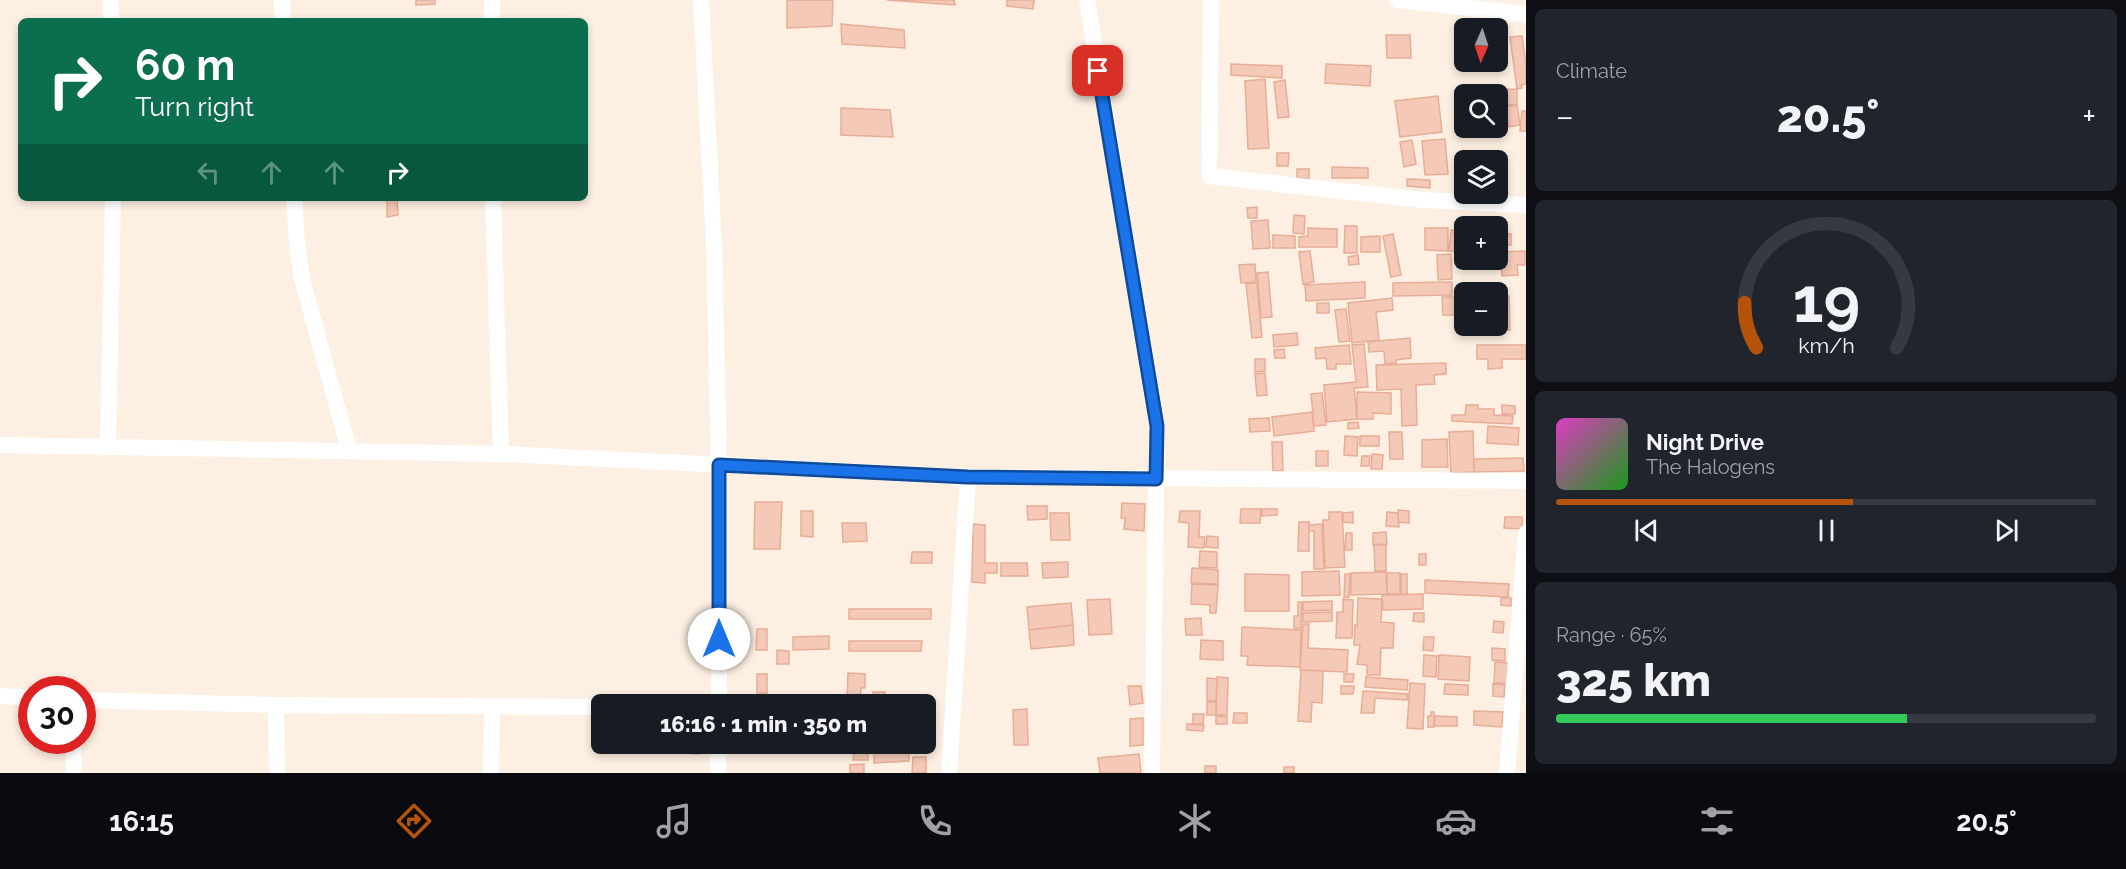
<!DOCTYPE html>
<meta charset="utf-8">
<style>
:root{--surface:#171b24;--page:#20242c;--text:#f1f3f6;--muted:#9ea1a6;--line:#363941;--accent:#b45309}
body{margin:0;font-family:Raleway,sans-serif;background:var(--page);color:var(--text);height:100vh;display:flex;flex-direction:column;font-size:22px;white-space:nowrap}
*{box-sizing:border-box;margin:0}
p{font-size:20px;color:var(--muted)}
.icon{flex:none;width:33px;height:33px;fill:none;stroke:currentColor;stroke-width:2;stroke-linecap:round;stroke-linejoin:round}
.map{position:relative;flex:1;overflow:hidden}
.details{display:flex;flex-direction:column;gap:9px;padding:9px;background:#0d0f14;width:600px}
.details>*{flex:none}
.banner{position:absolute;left:18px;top:18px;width:570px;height:183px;border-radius:9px;box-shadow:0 3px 9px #0003;background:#0b6e4f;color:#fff;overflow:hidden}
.needle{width:39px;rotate:183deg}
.buttons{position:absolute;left:1454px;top:18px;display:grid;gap:12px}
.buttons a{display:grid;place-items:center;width:54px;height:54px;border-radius:9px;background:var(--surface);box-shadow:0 3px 9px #0003;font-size:30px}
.speed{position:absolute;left:18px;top:676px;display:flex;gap:12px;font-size:30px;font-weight:700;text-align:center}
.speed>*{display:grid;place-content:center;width:78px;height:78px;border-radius:50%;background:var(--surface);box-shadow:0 3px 9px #0003;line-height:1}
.speed .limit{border:9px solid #d22;background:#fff;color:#111}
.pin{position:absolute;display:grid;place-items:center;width:51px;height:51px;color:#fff;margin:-26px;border-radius:12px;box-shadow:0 3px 9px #0006}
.me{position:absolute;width:66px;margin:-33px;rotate:0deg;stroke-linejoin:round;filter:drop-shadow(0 0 4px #0008)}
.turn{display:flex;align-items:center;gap:21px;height:126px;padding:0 18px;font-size:27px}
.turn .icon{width:78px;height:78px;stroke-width:2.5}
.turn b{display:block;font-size:42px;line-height:51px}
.lanes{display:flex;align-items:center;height:57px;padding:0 18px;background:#0003;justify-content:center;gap:30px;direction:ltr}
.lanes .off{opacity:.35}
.big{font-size:45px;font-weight:800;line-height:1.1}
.details .card{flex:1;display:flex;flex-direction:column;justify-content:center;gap:9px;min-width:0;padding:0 21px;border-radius:9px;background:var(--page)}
.details .dial{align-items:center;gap:0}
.dial svg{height:156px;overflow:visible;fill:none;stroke:var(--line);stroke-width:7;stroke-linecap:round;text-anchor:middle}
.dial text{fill:var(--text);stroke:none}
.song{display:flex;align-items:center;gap:18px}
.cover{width:72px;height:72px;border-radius:9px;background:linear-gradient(135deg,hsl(310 70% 55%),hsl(120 70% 35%))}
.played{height:6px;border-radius:3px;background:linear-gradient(90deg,var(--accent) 55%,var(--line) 55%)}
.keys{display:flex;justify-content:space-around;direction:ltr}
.heat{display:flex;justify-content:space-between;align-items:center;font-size:33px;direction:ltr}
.charge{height:9px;border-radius:4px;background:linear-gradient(90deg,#34c759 65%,var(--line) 0)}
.trip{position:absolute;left:591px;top:694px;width:345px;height:60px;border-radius:9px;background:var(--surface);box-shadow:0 3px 9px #0003;font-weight:800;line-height:60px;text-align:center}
.dock{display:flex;height:96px;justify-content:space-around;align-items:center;background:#090b0e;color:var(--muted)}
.dock .icon{width:42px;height:42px}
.dock .active{color:var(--accent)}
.dock b{font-size:27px;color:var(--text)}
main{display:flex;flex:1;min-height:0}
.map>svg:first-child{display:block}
</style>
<main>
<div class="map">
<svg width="1526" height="773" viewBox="0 0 1526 773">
<rect width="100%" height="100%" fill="#fdefe1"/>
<path fill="#f4c9b7" stroke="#e8ad97" stroke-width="1.5" d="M416,0H435V4L416,5Z
M787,0H833L832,26L787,28Z
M887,0H954L955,5Z
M1007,0H1034L1033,9L1007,6Z
M841,24L904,30L905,48L842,44Z
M1386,35H1410L1411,58H1387Z
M1522,36L1526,64V84L1521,85L1522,88L1517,89L1510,37Z
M1231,64L1282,66V78L1231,75Z
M1326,64L1371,66L1370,86L1325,83Z
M1265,79L1269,148L1248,149L1245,81Z
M1285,80L1289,117L1278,118L1274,82Z
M1517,89V105H1497V94H1484L1483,90Z
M1438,96L1442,132L1400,137L1395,101Z
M1517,105L1520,125L1509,127L1505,107Z
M841,108L890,110L893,137L841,135Z
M1522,111H1526V131H1520Z
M1445,139L1448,174L1425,175L1422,141Z
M1412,140L1416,164L1404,167L1400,142Z
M1277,153H1289L1288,166H1277Z
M1332,167L1368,168V178H1332Z
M1297,169H1309V179L1297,178Z
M1407,179L1430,180V188L1407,186Z
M387,198H397L398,215L387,217Z
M1257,207V218H1248L1247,208Z
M1294,215L1305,216L1304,234L1293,233Z
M1268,220L1270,248L1253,249L1251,221Z
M1345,226H1357V253H1344Z
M1308,228L1337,229V247H1299V237L1308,236Z
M1425,228H1448V251L1425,250Z
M1451,230L1464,231V252L1449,251Z
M1497,233L1511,234V245L1497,244Z
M1393,234L1401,275L1391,277L1383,236Z
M1273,235L1295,236V248H1273Z
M1380,236V252H1361V237Z
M1310,251L1314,282L1303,284L1299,252Z
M1525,251V265H1517L1518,275L1502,276L1501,266H1488V260H1497V252Z
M1456,253L1464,254V260H1475V265L1455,263Z
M1451,254L1452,279L1438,280L1437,255Z
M1358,255L1359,264L1349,265L1348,257Z
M1255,264L1256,282L1241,283L1239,265Z
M1268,272L1272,317L1261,318L1257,273Z
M1365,282V298L1306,301L1305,285Z
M1452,282V295L1393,296V283Z
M1257,283L1262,337L1252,338L1246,284Z
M1497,296H1509L1510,330L1472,331V326H1497Z
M1442,297H1464V323H1457L1456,315H1443Z
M1392,298L1393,310L1376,312L1379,340L1352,343L1348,303Z
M1317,303H1329V313H1317Z
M1346,309L1350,341L1339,342L1335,310Z
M1297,333L1298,345L1274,347L1273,335Z
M1410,338L1411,358L1396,360V363L1385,364L1384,351L1369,352L1368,342Z
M1364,344L1368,387L1354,388L1357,419L1327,422L1324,385L1356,382L1352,345Z
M1349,345L1351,364H1336V369H1327L1326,358L1316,359L1315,348Z
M1477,345H1526V359H1502V368L1488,369V359H1477Z
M1284,349L1285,358H1275L1274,350Z
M1255,359H1265V371L1255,372Z
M1446,363V374L1434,375L1435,384L1416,385L1417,425L1402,426L1401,389L1377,390L1376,365Z
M1265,373L1267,395L1257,396L1255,374Z
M1357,392L1391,393V414L1373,413V419H1357Z
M1322,393L1326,425L1314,426L1311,394Z
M1466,405H1478V409H1494V415L1513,416L1512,424L1452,421V415H1465Z
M1502,405L1515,406V414H1502Z
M1312,412L1314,431L1274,436L1272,417Z
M1269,418L1270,431L1250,432L1249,419Z
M1358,422L1359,428L1348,429V423Z
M1488,426L1519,428L1518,445L1487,443Z
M1473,431L1474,472L1451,473L1449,432Z
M1389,432H1402L1403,459H1390Z
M1345,436L1358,437L1357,456L1344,455Z
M1360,436H1379V446H1360Z
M1447,439L1448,467H1422V440Z
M1272,442H1282L1283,471H1273Z
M1316,451H1328V466H1316Z
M1372,454L1383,455L1382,469H1371Z
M1362,456H1370L1369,466H1361Z
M1523,458L1524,471L1474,472V459Z
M755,502H782L780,549H754Z
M1122,503L1145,504L1144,531L1124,529L1125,518H1121Z
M1027,506H1047V519L1028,520Z
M1241,509H1261L1260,523H1240Z
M1262,509H1277V515L1262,516Z
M1398,510L1409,511V523L1398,522Z
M801,511H813V537L801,536Z
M1180,511H1200L1199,537H1205L1204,548L1188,547L1189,523L1179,522Z
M1329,512H1342L1345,567L1325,568L1323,520H1329Z
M1353,512V523L1343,522V513Z
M1387,512L1398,513L1399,527L1386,526Z
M1050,513H1069L1070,540H1051Z
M1505,517H1522V529L1504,528Z
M1299,522H1309V551H1298Z
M842,523H866L867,541L843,542Z
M973,524L985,525V563H997V573H985V583L972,582Z
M1322,524L1324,569H1314V531H1309V525Z
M1386,532L1387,544L1373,545V533Z
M1346,533H1352V550H1345Z
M1207,536L1218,537V548L1206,547Z
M1374,545H1386V571H1375Z
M1200,551L1217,552V568L1199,567Z
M912,552H932V563H911Z
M1419,554H1426V565H1419Z
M1068,562V577L1043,578L1042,563Z
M1001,563H1027L1028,576H1001Z
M1192,568L1218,570V584L1191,583Z
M1339,571L1340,595L1302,596V572Z
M1386,572L1387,594L1351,595V573Z
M1387,573H1400V594H1387Z
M1245,574L1289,575V611H1245Z
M1345,574H1350L1349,597H1344Z
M1401,574H1407V594H1401Z
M1425,580L1509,584L1508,597L1425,593Z
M1192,584L1218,585L1216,613H1210V605L1191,604Z
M1423,594V609L1383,610L1382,595Z
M1358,598L1382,599L1381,622L1394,623L1393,648H1381L1380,675H1367V665L1357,664L1360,645H1354L1355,625H1357Z
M1501,598H1511V606L1501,605Z
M1110,599L1112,634L1089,635L1087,600Z
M1343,599L1353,600L1352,638H1336L1337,612H1343Z
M1332,601V610L1303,611V602Z
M1298,602H1302L1301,628H1294V616H1298Z
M1071,603L1073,625L1029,630L1027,607Z
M849,609H931V619H849Z
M1332,612V621L1303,622V613Z
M1414,613H1424V622L1413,621Z
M1201,618L1202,635H1186L1185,619Z
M1494,621L1504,622L1503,633L1493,632Z
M1303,624H1309L1308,648L1348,650L1347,672L1300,670Z
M1073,625L1074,645L1031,649L1029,630Z
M1242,627L1301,630L1300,667L1247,665L1248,656H1241Z
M757,629H767V650H756Z
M829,636V649L793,650V637Z
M1424,637H1434L1433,651L1423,650Z
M1201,640L1223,641V660L1200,659Z
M849,641H922L921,651H849Z
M1492,648L1505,649V661L1492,660Z
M777,650L789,651V664H777Z
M1424,655L1437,656L1436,677L1423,676Z
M1439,655L1470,657L1469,681L1438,679Z
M1495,662L1509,663L1508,683H1494Z
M1301,670L1323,671L1322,703L1312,702L1311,722L1298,721Z
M848,673L865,674V688H861L860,701H847Z
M757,674H767V693H757Z
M1344,674H1354L1353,682H1344Z
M1217,677L1228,678L1227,715H1216Z
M1366,677L1408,680L1407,690L1365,687Z
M1207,678L1217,679L1216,701H1207Z
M1410,683L1425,684L1423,729L1407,728Z
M1445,684L1468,685V695L1444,694Z
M1493,684L1505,685L1504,697L1493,696Z
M1128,686H1141L1143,703L1130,705Z
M1341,686H1354L1353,694H1341Z
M1363,691L1408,694L1407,700L1375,698L1374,713H1361Z
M873,692H885V705H873Z
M1207,702H1216V715H1207Z
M1027,709L1028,745H1014L1013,710Z
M1474,711L1503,712L1502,727L1474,725Z
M1431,712H1434V727H1428V716H1431Z
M1234,713H1247V723H1233Z
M1193,714H1204L1203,724H1193Z
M1216,716L1227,717V724H1216Z
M1435,716L1457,717V726H1434Z
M1143,718V745L1130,746V719Z
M1187,724L1204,725L1203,731L1187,730Z
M676,744H699L698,754L676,752Z
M909,746V761L874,763V748Z
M854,750H868V760H853Z
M1139,754L1141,773H1100L1098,758Z
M913,757H926V773H912Z
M864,764V773H850V765Z
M1205,766H1216V773H1205Z
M1284,767H1294V773H1284Z"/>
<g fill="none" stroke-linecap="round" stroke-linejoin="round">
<path stroke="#fff" stroke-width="16" d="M111,0V21
M282,0L283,21
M492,0V21
M701,0L714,244L719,465V705
M1087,0L1157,426L1152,773
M1211,0L1209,176L1423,200L1526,205
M1397,0L1526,14
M294,198L297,244L302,279L349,450
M493,198L501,454
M0,445L501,454L968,477L1526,481
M108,446L113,198
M0,696L32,698
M82,700L276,705L602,707
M276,705L277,773
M73,741L74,773
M491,773L492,707
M718,773V744
M949,773L968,477
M1507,773L1526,533"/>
</g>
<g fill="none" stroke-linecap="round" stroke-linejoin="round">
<defs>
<path id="route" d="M719,639V465L968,477L1156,479L1157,426L1098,71"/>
</defs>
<use href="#route" stroke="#114b97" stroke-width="15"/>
<use href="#route" stroke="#1a73e8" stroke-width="10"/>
</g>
</svg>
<div class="buttons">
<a><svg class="needle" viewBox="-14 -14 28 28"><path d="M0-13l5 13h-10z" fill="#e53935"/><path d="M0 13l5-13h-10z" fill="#9ea1a6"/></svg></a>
<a><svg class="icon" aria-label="search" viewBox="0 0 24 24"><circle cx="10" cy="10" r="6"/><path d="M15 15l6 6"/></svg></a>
<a><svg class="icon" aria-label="layers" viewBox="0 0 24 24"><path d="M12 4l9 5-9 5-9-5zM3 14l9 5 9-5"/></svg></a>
<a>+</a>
<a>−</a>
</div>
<div class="speed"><div class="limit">30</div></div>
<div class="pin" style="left:1098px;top:71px;background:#d93025"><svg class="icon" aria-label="arrive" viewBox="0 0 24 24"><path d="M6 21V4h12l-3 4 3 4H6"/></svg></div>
<svg class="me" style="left:719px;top:639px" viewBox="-20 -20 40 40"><circle r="19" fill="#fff"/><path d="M0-13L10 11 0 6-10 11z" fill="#1a73e8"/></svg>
<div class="trip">16:16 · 1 min · 350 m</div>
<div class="banner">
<div class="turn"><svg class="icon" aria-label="right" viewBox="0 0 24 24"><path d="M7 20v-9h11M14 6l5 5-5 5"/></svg><div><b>60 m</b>Turn right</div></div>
<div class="lanes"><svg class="icon off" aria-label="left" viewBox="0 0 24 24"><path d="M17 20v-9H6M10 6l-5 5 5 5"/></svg><svg class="icon off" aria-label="ahead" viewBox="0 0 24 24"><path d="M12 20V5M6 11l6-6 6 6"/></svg><svg class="icon off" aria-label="ahead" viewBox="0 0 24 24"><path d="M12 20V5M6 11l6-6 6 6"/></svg><svg class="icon" aria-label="right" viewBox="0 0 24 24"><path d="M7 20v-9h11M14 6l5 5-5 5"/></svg></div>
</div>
</div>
<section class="details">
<div class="card"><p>Climate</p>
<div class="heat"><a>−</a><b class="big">20.5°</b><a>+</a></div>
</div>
<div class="card dial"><svg viewBox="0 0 100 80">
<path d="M14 69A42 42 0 1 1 86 69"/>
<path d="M14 69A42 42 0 0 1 8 46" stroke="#b45309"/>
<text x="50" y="56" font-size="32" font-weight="700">19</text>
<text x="50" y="72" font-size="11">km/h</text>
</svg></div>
<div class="card">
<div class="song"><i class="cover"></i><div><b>Night Drive</b><p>The Halogens</p></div></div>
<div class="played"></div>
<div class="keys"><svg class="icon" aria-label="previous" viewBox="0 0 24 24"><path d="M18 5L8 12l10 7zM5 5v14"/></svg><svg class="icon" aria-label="pause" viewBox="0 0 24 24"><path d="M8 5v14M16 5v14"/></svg><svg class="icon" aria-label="next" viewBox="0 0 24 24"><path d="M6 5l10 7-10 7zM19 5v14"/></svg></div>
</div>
<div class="card"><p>Range · 65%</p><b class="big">325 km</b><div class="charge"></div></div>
</section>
</main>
<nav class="dock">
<b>16:15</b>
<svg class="icon active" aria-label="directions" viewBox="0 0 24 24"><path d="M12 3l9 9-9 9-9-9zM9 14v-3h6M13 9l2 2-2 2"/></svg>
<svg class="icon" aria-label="music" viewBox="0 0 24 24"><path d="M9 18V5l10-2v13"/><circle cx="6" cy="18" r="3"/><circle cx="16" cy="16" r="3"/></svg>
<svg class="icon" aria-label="phone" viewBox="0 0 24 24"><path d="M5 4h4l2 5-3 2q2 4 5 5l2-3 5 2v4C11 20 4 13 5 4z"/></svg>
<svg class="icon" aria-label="climate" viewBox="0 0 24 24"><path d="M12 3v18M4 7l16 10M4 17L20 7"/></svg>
<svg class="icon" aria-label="car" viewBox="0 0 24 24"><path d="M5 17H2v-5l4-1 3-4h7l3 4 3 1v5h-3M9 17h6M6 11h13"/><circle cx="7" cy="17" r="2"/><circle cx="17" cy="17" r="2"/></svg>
<svg class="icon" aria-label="filters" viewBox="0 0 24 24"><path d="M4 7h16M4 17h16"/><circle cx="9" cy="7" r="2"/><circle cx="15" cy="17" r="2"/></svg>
<b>20.5°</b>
</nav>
